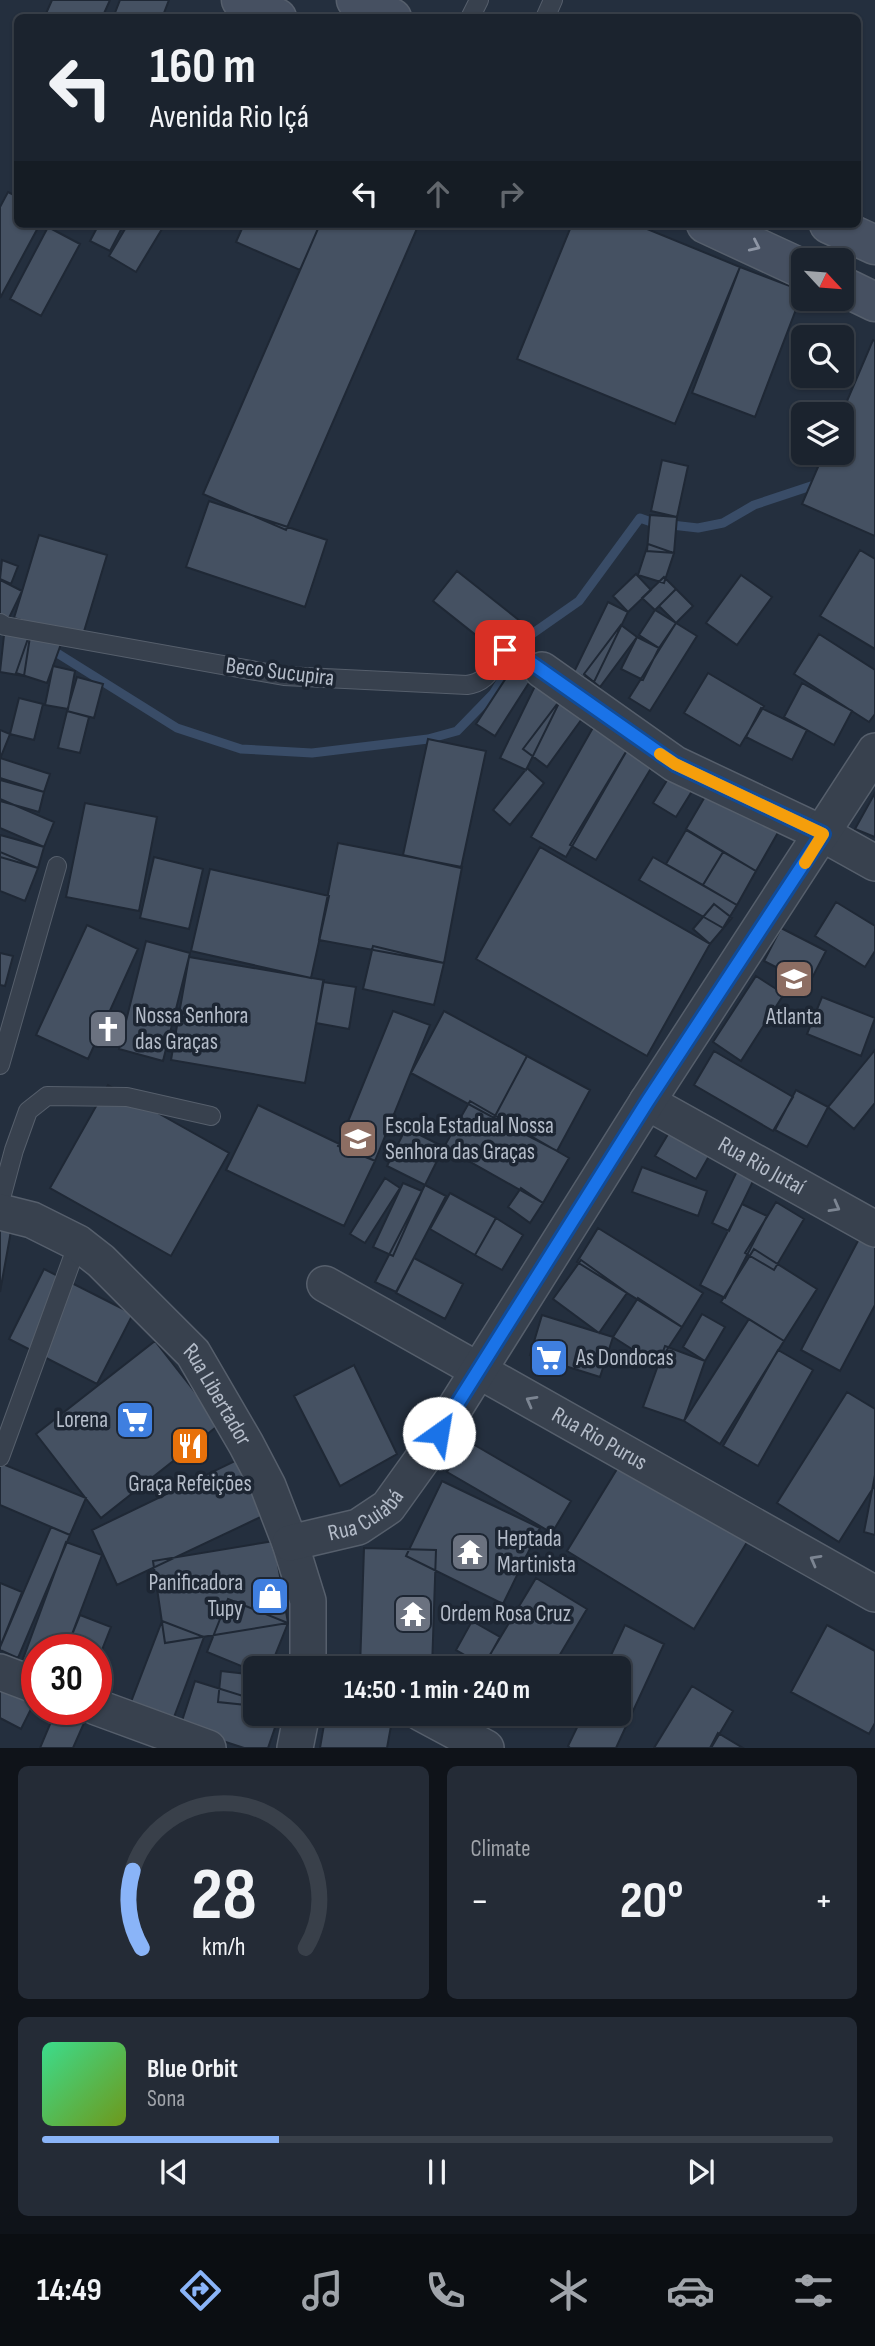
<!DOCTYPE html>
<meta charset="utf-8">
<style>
:root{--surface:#1b232e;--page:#242b36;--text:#f1f3f6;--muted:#a0a4aa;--line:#39404a;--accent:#8ab4f8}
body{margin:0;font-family:"Sofia Sans Condensed",sans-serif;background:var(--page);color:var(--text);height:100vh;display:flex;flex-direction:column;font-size:26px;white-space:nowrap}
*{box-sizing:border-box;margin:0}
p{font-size:23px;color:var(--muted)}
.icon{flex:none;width:38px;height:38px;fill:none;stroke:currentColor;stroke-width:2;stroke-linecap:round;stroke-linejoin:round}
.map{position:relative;height:1748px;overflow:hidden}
.panel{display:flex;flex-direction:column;gap:18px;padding:18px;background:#0f1319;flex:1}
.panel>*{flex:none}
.top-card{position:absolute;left:14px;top:14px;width:847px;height:214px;border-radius:10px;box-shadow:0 2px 5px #0004,0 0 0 2px var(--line);background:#1b232e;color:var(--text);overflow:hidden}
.needle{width:46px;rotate:116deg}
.fabs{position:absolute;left:791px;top:248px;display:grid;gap:14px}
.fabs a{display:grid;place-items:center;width:63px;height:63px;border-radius:10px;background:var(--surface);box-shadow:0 2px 5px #0004,0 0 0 2px var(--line);font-size:35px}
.speed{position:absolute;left:21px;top:1634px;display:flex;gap:14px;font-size:35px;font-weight:700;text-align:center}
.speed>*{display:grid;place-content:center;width:91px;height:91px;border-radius:50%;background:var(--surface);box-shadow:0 2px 5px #0004,0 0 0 2px var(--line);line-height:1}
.speed .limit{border:10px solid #d22;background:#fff;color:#111}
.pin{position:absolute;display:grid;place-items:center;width:60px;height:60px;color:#fff;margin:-30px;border-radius:14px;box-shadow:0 4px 10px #0006}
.me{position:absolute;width:77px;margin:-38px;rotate:32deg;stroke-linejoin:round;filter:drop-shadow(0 0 5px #0008)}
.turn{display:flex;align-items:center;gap:24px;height:147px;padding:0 21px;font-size:32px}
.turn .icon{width:91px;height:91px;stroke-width:2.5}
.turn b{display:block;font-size:49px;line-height:60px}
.lanes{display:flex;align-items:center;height:66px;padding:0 21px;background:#0003;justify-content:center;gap:35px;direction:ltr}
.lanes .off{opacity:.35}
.big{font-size:52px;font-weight:700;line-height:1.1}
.panel .card{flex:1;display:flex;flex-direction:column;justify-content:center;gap:10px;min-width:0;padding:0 24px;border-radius:10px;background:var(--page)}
.panel .dial{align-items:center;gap:0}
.dial svg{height:182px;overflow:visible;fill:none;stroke:var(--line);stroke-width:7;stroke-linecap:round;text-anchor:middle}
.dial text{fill:var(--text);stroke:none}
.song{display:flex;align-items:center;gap:21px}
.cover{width:84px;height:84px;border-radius:10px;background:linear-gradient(135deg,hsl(150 70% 55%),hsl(80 70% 35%))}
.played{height:7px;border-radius:4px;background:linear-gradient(90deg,var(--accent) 30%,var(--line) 30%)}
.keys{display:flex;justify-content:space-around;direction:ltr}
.heat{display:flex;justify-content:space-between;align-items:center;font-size:38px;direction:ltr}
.panel .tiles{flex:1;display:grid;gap:18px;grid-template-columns:1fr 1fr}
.card:last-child{grid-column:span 2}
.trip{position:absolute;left:243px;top:1656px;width:388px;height:70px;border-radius:10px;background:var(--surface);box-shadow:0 2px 5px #0004,0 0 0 2px var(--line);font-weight:700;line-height:70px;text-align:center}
.tabs{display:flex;height:112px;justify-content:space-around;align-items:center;background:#0b0e12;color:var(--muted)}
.tabs .icon{width:49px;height:49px}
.tabs .current{color:var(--accent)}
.tabs b{font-size:32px;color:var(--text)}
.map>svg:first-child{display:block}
</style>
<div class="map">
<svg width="875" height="1748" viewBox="0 0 875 1748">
<rect width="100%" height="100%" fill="#242f3e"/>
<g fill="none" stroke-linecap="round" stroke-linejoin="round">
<path stroke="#394c67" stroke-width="9" d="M49,648L177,728L241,749L312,753L428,739L457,731L493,694L529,636L579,601L640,518L654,523L698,528L723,523L754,505L814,485"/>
</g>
<path fill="#455162" stroke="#1f2835" stroke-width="2" d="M52,0H110L102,18H44Z
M120,0H169L162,18H113Z
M8,192L18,197V224H40L0,298V207Z
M99,224H124L110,251L90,241Z
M128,224H165L136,272L109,256Z
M244,224H320L300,270L236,242Z
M320,224H419L286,530L203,494Z
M572,224H635L740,267L675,424L517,359Z
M48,227L80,244L41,316L10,299Z
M740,267L803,291L755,417L692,393Z
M873,340L875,341V536L802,504L824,453H842L841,415Z
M662,460L688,466L677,517L651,511Z
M209,501L327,540L305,607L186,567Z
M650,515L677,517L674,553L647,551Z
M39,535L107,555L82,638L14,618Z
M648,544L674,553L664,583L638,575Z
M860,550L875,559V649L820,616Z
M2,560L18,566L11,584L0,579Z
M457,571L525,625L501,655L433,601Z
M636,574L651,590L628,612L613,596Z
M741,575L772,597L737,645L706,623Z
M664,577L676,589L655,610L642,598Z
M0,580L22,591L8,620L0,616Z
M676,589L693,606L676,623L659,606Z
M608,602L628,612L594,682L574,672Z
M655,610L676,623L659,648L639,635Z
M676,623L697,636L650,711L629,698Z
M621,625L637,637L600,687L584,674Z
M5,626L31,630L24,676L0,672Z
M31,630L62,641L47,683L16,673Z
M819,634L875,670V714L869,722L794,674Z
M637,637L659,648L643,680L621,669Z
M521,655L539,667L495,736L476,724Z
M53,666L75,671L68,709L45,705Z
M708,673L764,706L740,746L684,713Z
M77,677L103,684L94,718L67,711Z
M802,683L852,711L834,745L784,717Z
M535,686L561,699L526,770L500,758Z
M19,698L43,704L34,740L10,734Z
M561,699L584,716L547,767L523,749Z
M761,708L807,730L792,760L746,737Z
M67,711L89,717L80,753L58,748Z
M595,724L630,745L566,857L531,837Z
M0,730L10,734L0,759Z
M428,739L486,751L461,868L403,855Z
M630,745L656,760L596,860L570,845Z
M0,758L50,774L44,792L0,778Z
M527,768L544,783L510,825L493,810Z
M674,769L697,783L676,817L653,803Z
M0,780L44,792L39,812L0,801Z
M710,788L780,829L756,871L686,829Z
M875,793V837L855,829Z
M0,799L54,822L44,847L0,828Z
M85,803L157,817L139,911L66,897Z
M686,830L723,852L703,885L666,864Z
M0,835L44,847L38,868L0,857Z
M338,843L462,867L444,963L319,940Z
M540,847L710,944L647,1056L476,959Z
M0,852L38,868L25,901L0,891Z
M723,852L756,871L737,905L703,885Z
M154,857L203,869L189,929L140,918Z
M653,857L737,905L723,928L639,880Z
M210,869L329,896L311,978L191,951Z
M836,902L875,926V951L865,967L815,936Z
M714,904L732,918L710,944L693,929Z
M87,925L138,949L88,1059L36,1035Z
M781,928L826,951L809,984L764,961Z
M146,941L190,953L163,1061L119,1049Z
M373,946L444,963L434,1005L363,989Z
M0,953L13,956L5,986L0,985Z
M189,957L324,980L305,1083L171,1060Z
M756,976L784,994L741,1061L713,1042Z
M323,982L356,987L349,1029L316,1023Z
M822,997L875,1018L861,1056L807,1034Z
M393,1011L430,1025L375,1161L338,1146Z
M444,1011L527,1056L494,1118L411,1073Z
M875,1050V1103L854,1129L828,1107Z
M714,1051L793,1097L773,1131L694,1085Z
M527,1056L590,1090L557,1151L494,1118Z
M108,1085L229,1153L171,1256L50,1188Z
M796,1090L828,1107L807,1147L775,1130Z
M470,1101L569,1158L543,1203L444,1147Z
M258,1105L375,1161L344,1226L226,1170Z
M673,1126L713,1149L696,1179L655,1156Z
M406,1128L444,1147L425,1185L387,1166Z
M642,1167L707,1191L698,1216L632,1192Z
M738,1169L755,1177L729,1231L712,1223Z
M385,1178L400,1188L365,1243L350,1234Z
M403,1183L422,1191L393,1256L373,1247Z
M425,1185L446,1196L396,1292L375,1282Z
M521,1188L543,1203L530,1223L508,1207Z
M450,1193L496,1218L475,1255L430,1229Z
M776,1202L804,1219L774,1270L745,1253Z
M742,1204L767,1216L725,1298L700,1285Z
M496,1218L523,1235L502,1270L475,1255Z
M598,1228L703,1293L682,1327L577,1262Z
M0,1229L11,1231L0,1292Z
M860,1237L875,1245V1305L840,1371L801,1350Z
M754,1249L817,1289L784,1341L721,1302Z
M414,1258L463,1284L445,1319L396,1293Z
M581,1260L627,1293L599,1333L553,1299Z
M44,1269L133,1314L97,1384L9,1339Z
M638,1298L682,1327L657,1365L613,1337Z
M702,1314L725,1327L705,1361L683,1347Z
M542,1315L613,1337L600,1377L530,1355Z
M749,1319L784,1341L720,1444L684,1421Z
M155,1341L220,1424L101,1518L36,1434Z
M665,1346L705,1361L684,1421L643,1407Z
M778,1350L813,1370L758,1466L723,1446Z
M354,1365L397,1454L340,1486L294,1396Z
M847,1392L875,1409V1485L839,1542L777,1503Z
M466,1440L571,1501L552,1533L447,1472Z
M625,1456L752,1534L694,1629L567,1551Z
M241,1458L267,1514L117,1585L92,1530Z
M0,1463L86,1498L70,1535L0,1505Z
M875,1475V1535L864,1532Z
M442,1481L540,1528L503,1604L406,1556Z
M51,1527L70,1535L18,1658L0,1650V1647Z
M274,1541L288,1623L165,1643L153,1561Z
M66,1542L102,1555L66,1650H37V1664L23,1659Z
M364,1548L436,1550L432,1668H360Z
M536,1578L587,1609L552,1668H482Z
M0,1583L22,1592L0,1647Z
M228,1599L288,1623L270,1668H256V1672L207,1652Z
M80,1615L111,1627L96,1665V1650H66Z
M162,1621L204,1637L174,1717L131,1702Z
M472,1621L500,1637L484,1666L456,1650Z
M625,1625L664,1644L616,1748H570L568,1746L584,1713H620V1668H605Z
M827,1625L875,1651V1723L869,1734L791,1692Z
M0,1671L37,1697L21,1729L0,1718Z
M221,1671L256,1675V1706L218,1702Z
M195,1681L256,1700V1713H280L268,1748H244L180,1727Z
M692,1686L733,1711L711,1748H654Z
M692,1686L733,1711L711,1748H654Z
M56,1710H79L88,1714L73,1748H40Z
M326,1713L393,1715L387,1748H320Z
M718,1733L743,1748H710Z"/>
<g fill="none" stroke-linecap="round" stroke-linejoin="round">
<defs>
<path id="service" d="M470,18L479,0
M545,18L553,0
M0,623L5,626L284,676L467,685C491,682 492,663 507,649L517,653L542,670
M0,1065L57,866
M0,1202L14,1150L28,1111L47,1096L127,1097L211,1116
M0,1457L78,1243"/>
<g id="minor">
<path d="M542,670L675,764L823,834L875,863"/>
<path id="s1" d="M647,1102L875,1229"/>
<path id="s2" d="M0,1212L32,1220L78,1243L101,1261L193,1353L246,1444L268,1486L290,1543L308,1601V1668"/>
<path id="s3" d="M325,1284L875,1594"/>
<path id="s4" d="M290,1543L358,1527L388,1507L426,1454L647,1102L875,751"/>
<path d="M0,1672L37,1686"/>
<path d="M96,1707L208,1748"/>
<path d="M421,1713L486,1748"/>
<path d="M295,1748L302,1713"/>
</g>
<path id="secondary" d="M241,0L277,18
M356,0L392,18
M706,224L803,269
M829,224L875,245
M842,286L875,302"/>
</defs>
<use href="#service" stroke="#565f6c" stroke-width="20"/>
<use href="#minor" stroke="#565f6c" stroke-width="38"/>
<use href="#secondary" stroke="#565f6c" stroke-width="41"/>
<use href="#service" stroke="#38414e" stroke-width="18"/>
<use href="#minor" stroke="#38414e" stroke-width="35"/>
<use href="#secondary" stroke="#465061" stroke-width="38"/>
</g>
<defs><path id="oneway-chevron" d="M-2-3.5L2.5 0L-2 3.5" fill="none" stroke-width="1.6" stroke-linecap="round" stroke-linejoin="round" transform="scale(1.75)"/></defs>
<use stroke="#8e96a5" href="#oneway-chevron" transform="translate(755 246) rotate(25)"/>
<g stroke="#7c8592">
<use href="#oneway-chevron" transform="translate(835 1207) rotate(29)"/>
<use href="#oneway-chevron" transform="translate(531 1401) rotate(-151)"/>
<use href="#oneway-chevron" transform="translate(815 1560) rotate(-151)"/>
</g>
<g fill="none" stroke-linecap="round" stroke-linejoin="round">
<defs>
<path id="route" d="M439,1433L647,1102L823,834L675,764L517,653L505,650"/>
</defs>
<use href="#route" stroke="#114b97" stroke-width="18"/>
<use href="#route" stroke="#1a73e8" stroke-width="12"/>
<path stroke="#f59e0b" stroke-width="12" d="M660,754L675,764L823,834L805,863"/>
</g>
<defs>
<symbol id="school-square" viewBox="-11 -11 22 22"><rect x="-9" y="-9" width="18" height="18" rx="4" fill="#8d6e63" stroke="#1d2633"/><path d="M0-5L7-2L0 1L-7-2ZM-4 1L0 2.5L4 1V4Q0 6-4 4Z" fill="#fff"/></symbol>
<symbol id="church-square" viewBox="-11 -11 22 22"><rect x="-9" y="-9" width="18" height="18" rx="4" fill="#6b7280" stroke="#1d2633"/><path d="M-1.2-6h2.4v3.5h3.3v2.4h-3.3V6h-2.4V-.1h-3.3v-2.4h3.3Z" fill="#fff"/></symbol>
<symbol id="supermarket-square" viewBox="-11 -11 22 22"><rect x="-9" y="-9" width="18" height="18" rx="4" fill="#3f7fe0" stroke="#1d2633"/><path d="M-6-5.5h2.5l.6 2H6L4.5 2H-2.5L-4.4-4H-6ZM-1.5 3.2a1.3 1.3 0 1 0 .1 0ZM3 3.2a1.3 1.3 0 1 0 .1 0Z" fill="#fff"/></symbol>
<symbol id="restaurant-square" viewBox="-11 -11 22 22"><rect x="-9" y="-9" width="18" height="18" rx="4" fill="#e8710a" stroke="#1d2633"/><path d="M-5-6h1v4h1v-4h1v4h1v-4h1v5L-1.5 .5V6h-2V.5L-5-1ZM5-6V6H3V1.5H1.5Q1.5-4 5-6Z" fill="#fff"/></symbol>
<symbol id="temple-square" viewBox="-11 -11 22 22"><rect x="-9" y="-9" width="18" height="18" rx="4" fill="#6b7280" stroke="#1d2633"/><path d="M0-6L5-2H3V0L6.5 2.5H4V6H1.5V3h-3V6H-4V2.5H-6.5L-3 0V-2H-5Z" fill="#fff"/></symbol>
<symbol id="shop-square" viewBox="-11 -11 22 22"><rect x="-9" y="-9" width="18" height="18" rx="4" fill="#3f7fe0" stroke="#1d2633"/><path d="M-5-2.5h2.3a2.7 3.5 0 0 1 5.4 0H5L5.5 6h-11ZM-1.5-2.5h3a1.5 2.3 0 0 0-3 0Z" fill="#fff"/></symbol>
</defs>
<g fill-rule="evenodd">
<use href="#school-square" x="772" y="957" width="44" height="44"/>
<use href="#church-square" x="86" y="1007" width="44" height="44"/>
<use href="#school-square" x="336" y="1117" width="44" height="44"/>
<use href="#supermarket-square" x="527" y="1336" width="44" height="44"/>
<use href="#supermarket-square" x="113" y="1398" width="44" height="44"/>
<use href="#restaurant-square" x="168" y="1424" width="44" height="44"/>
<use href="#temple-square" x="448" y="1530" width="44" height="44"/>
<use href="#shop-square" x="248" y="1574" width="44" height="44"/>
<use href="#temple-square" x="391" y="1592" width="44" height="44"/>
</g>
<g text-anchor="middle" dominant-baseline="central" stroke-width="7" stroke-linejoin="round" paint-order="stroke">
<g font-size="23" fill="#b4bcc9" stroke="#1d2633">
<text transform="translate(280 672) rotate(7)">Beco Sucupira</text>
<text stroke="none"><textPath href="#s1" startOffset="131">Rua Rio Jutaí</textPath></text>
<text stroke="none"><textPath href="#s2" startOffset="292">Rua Libertador</textPath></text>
<text stroke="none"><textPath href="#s3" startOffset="315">Rua Rio Purus</textPath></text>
<text stroke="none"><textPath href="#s4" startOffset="82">Rua Cuiabá</textPath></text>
</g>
<g font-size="23" fill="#b4bcc9" stroke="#1d2633" text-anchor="start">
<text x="135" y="1016">Nossa Senhora<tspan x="135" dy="26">das Graças</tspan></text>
<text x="794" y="1017" text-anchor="middle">Atlanta</text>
<text x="385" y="1126">Escola Estadual Nossa<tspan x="385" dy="26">Senhora das Graças</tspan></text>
<text x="576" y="1358">As Dondocas</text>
<text x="108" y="1420" text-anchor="end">Lorena</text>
<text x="190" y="1484" text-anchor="middle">Graça Refeições</text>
<text x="497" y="1539">Heptada<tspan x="497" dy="26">Martinista</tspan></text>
<text x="243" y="1583" text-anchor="end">Panificadora<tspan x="243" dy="26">Tupy</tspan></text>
<text x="440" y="1614">Ordem Rosa Cruz</text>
</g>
</g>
</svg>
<div class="fabs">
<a><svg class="needle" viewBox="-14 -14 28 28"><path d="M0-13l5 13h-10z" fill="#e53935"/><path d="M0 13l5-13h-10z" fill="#a0a4aa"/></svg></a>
<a><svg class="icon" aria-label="search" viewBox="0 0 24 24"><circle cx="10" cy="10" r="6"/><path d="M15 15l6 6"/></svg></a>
<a><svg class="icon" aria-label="layers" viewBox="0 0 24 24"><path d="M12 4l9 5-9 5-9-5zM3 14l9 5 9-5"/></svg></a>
</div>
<div class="speed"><div class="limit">30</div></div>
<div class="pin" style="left:505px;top:650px;background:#d93025"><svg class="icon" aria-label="arrive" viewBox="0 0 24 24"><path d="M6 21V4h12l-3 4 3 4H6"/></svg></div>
<svg class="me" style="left:439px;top:1433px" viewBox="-20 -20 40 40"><circle r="19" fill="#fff"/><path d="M0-13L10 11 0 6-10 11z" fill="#1a73e8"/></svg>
<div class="trip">14:50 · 1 min · 240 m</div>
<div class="top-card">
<div class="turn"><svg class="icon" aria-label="left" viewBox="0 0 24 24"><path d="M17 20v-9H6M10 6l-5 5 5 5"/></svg><div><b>160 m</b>Avenida Rio Içá</div></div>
<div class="lanes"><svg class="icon" aria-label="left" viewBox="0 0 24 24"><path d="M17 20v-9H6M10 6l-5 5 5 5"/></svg><svg class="icon off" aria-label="ahead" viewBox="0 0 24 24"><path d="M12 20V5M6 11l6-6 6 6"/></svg><svg class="icon off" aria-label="right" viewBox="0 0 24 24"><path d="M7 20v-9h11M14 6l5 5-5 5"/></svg></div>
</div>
</div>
<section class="panel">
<div class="tiles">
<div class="card dial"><svg viewBox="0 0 100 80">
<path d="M14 69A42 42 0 1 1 86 69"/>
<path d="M14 69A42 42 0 0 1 10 35" stroke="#8ab4f8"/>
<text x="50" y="56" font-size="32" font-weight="700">28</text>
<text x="50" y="72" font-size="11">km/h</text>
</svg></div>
<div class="card"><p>Climate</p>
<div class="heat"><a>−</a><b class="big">20°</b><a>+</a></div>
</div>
<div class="card">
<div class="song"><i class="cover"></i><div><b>Blue Orbit</b><p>Sona</p></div></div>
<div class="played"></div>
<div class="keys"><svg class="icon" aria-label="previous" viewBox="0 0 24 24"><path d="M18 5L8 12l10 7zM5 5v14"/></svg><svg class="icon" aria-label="pause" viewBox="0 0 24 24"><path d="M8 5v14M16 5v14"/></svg><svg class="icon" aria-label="next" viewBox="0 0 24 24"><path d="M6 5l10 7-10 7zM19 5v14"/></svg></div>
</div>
</div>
</section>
<nav class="tabs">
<b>14:49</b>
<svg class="icon current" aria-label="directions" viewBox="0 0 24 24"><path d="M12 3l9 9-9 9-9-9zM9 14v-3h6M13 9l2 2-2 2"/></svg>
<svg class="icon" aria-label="music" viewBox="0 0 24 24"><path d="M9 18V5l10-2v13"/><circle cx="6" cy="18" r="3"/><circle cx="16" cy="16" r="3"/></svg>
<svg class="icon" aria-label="phone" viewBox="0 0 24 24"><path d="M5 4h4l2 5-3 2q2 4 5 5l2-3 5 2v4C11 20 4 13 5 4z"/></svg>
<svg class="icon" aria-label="climate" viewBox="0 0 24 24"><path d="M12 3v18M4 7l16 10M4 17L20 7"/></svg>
<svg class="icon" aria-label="car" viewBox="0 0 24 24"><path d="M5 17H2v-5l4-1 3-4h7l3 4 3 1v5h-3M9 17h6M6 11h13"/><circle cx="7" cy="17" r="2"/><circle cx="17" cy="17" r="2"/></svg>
<svg class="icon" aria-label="filters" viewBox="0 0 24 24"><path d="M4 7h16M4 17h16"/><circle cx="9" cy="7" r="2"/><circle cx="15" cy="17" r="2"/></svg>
</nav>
